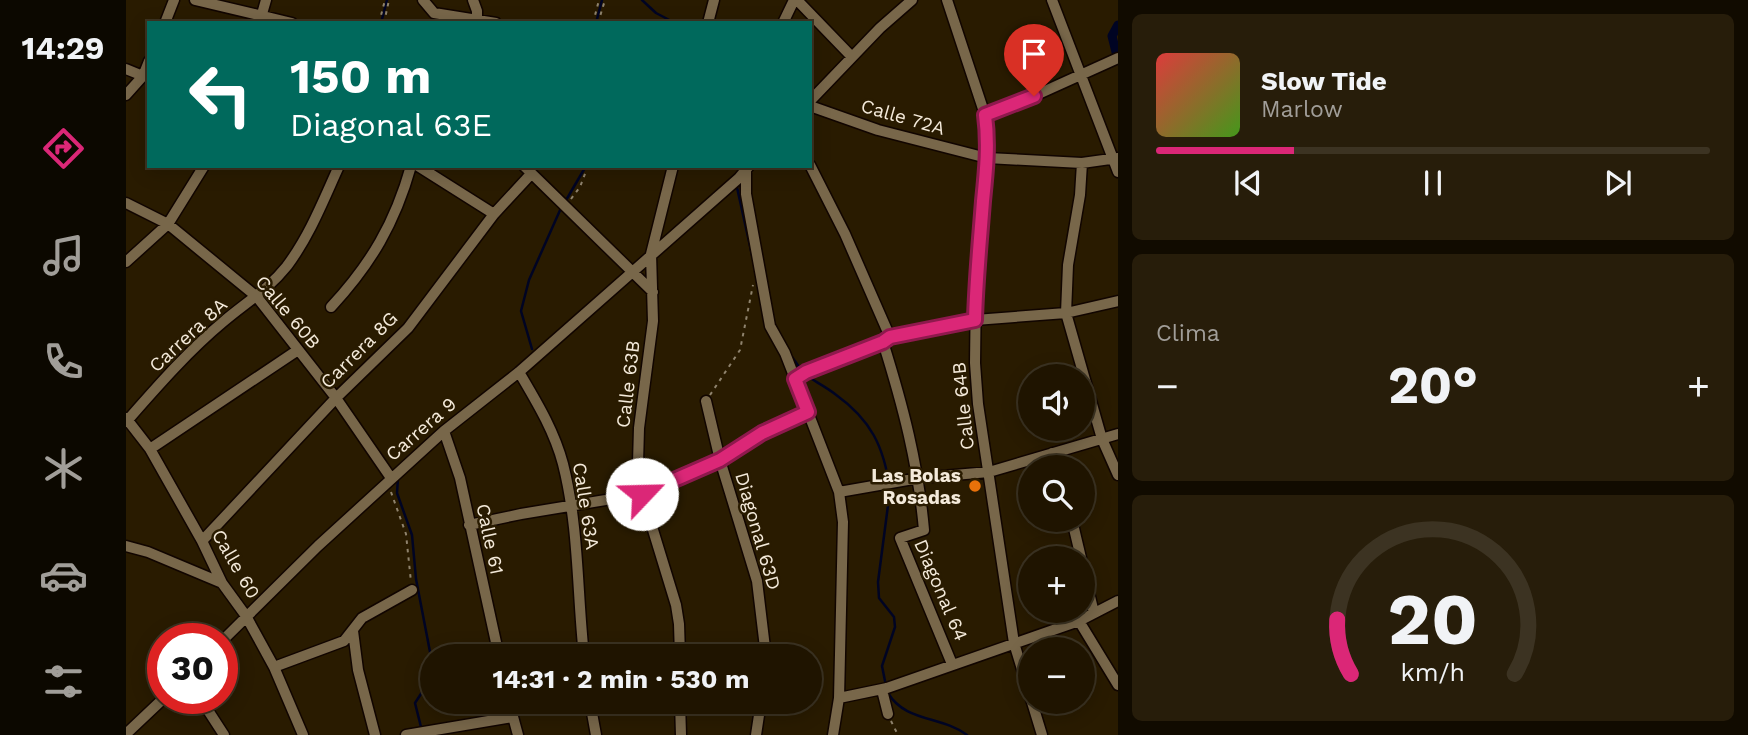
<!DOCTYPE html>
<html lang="es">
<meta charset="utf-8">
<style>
:root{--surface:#1f1400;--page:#271d0a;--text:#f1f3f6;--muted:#a19e99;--line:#3c3322;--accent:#db2777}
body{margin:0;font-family:"Work Sans",sans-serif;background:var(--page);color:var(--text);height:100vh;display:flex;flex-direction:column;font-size:26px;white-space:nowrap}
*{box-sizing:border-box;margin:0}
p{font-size:23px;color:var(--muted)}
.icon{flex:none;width:38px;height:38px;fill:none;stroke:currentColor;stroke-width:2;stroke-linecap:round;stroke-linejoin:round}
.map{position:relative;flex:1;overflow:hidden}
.side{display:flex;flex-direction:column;gap:14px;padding:14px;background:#110b00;width:630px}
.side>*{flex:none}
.banner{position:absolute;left:21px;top:21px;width:665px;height:147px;border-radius:0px;box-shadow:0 4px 18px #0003,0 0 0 2px var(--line);background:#00695c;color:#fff;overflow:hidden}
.buttons{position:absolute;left:892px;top:364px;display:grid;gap:14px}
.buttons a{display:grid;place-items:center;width:77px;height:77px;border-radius:50%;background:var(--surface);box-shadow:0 4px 18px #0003,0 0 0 2px var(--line);font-size:35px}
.speed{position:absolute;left:21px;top:623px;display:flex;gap:14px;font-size:35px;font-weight:700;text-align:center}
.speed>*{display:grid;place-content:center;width:91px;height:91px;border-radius:50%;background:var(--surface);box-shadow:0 4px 18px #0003,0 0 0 2px var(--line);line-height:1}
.speed .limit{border:10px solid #d22;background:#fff;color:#111}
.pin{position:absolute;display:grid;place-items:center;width:60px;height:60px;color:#fff;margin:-72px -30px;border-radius:50% 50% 50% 0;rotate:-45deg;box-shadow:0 0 7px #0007}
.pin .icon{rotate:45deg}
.me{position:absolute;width:77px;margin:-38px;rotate:66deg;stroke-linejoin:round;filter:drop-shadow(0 0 5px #0008)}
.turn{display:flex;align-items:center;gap:24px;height:147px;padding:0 28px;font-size:32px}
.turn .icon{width:91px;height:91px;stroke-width:2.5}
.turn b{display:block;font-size:49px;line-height:60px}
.big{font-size:52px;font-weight:700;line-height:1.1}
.side .widget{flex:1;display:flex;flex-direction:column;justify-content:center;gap:10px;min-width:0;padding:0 24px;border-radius:10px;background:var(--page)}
.side .dial{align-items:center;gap:0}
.dial svg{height:182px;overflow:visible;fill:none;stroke:var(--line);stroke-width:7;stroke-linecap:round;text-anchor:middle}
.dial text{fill:var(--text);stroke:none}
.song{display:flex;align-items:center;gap:21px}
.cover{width:84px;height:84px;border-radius:10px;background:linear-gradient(135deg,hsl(0 70% 55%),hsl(100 70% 35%))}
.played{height:7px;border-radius:4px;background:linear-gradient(90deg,var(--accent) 25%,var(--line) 25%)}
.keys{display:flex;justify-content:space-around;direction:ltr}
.heat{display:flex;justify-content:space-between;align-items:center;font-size:38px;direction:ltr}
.trip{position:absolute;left:294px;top:644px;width:402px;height:70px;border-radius:35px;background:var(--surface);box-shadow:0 4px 18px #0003,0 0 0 2px var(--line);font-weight:700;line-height:70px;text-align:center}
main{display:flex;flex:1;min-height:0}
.tab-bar{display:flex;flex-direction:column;width:126px;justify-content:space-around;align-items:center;background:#0c0800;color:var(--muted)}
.tab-bar .icon{width:49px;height:49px}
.tab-bar .selected{color:var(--accent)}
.tab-bar b{font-size:32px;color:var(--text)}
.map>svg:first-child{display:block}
</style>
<main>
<nav class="tab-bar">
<b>14:29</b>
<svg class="icon selected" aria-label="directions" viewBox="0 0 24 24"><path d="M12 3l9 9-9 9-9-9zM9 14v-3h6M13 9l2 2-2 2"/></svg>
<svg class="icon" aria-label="music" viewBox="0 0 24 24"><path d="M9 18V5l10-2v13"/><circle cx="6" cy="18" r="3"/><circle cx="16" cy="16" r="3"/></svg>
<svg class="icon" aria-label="phone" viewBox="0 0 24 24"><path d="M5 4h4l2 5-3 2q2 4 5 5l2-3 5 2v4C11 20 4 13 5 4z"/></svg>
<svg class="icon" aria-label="climate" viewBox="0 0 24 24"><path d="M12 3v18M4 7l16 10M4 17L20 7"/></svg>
<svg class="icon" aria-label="car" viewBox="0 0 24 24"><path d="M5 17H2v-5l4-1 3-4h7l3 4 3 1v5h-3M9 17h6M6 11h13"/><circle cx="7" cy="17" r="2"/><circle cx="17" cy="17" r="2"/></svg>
<svg class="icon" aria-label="filters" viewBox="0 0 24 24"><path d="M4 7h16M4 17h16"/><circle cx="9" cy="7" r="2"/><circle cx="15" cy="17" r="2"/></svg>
</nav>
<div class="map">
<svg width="992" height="735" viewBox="0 0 992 735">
<rect width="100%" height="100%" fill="#291b00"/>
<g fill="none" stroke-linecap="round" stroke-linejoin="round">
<path stroke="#000423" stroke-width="2.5" d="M516,0L530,13L549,23
M255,23L261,0
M470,23L476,0
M610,183L626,255
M439,202L460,166
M630,275L637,313
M406,349L395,311L403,280L435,208
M666,357L676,371
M681,376C690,382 700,387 709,394C745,420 758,446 764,490L752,582L753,598L768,617L769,627L756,666L760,686
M272,478L271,493L286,535L290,579L305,657L304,680L289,703L295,727
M762,693C779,722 816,716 841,735"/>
<path stroke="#000423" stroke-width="9" d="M992,25L986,36L992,60"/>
<defs>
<path id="minor" d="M69,0L166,23
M297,0L308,13L370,23
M347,0L351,11V23
M671,0L726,57
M821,0L859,115L862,135L850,286L849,363L852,404L888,643L916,735
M926,0L992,172
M136,14L140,0
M39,23L48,0
M582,23L588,0
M657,23L668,0
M0,69L17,76
M0,95L17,76L23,61
M684,101L754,28L786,0
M684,106L752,130L861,158L956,163L992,158
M859,115L908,96L992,58
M956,163L954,195L942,265L940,313L976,439L992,475
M684,165L719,234L764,337
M292,166L368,214
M398,166L527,292
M547,166L525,254L527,321L513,428L512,463L516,494L550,605L553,624L554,656
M620,171V194L644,326L659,353L713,492L717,522L713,698L707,735
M0,203L42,224L131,297L210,398L265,478
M0,262L42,224L78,166
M205,307C245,264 269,223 285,166
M757,342C777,406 792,463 798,530L774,538L826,664
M393,372C410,401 428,430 437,464C453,527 451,592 458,656
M669,379L680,372L757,342L764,337L849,320L940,313L992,301
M580,401L594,460L631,581L640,656
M0,418L24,449L76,541L96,583L120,616L148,667L177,735
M0,422C30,388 62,351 97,322C119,303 142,290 161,266C184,235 197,201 213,166
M318,431L334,478L373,656
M24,449L172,350
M926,453L931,467
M713,492L793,478L863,472L992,434
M946,520L955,558
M343,525L395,514L516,494L594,460L636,433L682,412
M76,541L210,398L282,328L368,214L405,174
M0,546L22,552L96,583
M957,568L968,613
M953,621L992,685
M227,631L232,670L249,735
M96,641L192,546L318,431L393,372L613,178L623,166
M148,667L218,641L236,618L286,590
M756,690L762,714
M74,698L98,735
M713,698L761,688L953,621L992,601
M383,702L392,735
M464,702L470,735
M554,702L555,735
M0,734L38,698
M280,735L386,717
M630,735L635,702"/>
</defs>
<use href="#minor" stroke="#110500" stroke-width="13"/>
<path stroke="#8f836d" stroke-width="2" stroke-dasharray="3.5 5" stroke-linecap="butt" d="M253,23L259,0
M258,23L263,0
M467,23L473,0
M472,23L479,0
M445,199L454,187L462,166
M584,395L614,350L627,285
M265,492L280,534L285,582
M765,721L772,735"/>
<use href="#minor" stroke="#78674a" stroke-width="10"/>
</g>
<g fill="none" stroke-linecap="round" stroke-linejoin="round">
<defs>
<path id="route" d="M516,494L594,460L636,433L682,412L669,379L680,372L757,342L764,337L849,320C850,280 854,241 857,201C860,172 863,144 859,115L908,96"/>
</defs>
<use href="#route" stroke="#8e194d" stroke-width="18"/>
<use href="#route" stroke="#db2777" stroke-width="12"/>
</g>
<circle fill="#e8710a" stroke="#291b00" stroke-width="2.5" cx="849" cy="486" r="7"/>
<g text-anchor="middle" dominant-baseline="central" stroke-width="5" stroke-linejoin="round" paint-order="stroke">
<g font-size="19" fill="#f4eada" stroke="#291b00">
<text transform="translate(777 117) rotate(16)">Calle 72A</text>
<text transform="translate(162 312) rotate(50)">Calle 60B</text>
<text transform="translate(62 335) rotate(-43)">Carrera 8A</text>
<text transform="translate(233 350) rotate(-45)">Carrera 8G</text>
<text transform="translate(502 384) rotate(-83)">Calle 63B</text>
<text transform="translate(837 406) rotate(-96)">Calle 64B</text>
<text transform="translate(295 429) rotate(-41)">Carrera 9</text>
<text transform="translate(460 506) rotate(81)">Calle 63A</text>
<text transform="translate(632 531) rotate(74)">Diagonal 63D</text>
<text transform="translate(364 539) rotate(78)">Calle 61</text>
<text transform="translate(110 564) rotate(60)">Calle 60</text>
<text transform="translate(815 590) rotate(67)">Diagonal 64</text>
</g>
<g font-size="19" font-weight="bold" fill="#f4eada" stroke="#291b00" text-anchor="end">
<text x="835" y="475">Las Bolas<tspan x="835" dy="22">Rosadas</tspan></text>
</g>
</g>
</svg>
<div class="buttons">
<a><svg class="icon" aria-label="sound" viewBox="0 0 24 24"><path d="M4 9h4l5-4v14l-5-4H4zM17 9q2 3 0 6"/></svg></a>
<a><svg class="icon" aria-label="search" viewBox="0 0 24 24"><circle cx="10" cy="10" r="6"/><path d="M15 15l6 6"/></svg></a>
<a>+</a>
<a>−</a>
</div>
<div class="speed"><div class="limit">30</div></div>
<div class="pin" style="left:908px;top:96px;background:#d93025"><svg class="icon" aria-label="arrive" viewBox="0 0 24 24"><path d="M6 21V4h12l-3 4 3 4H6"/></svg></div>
<svg class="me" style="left:516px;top:494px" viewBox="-20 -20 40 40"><circle r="19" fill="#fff"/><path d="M0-13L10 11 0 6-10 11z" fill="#db2777"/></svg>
<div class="trip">14:31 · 2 min · 530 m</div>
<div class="banner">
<div class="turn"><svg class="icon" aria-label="left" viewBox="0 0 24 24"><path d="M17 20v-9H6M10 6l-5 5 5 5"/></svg><div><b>150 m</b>Diagonal 63E</div></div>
</div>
</div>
<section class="side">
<div class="widget">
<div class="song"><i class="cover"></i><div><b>Slow Tide</b><p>Marlow</p></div></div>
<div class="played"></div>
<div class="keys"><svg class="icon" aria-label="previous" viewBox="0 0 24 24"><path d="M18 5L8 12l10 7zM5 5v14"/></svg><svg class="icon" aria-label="pause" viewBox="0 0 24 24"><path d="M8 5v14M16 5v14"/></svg><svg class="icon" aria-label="next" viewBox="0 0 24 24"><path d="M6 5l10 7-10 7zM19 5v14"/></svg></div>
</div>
<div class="widget"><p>Clima</p>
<div class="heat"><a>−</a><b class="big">20°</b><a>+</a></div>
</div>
<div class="widget dial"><svg viewBox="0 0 100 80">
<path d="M14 69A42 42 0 1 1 86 69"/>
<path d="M14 69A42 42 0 0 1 8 45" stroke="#db2777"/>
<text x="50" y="56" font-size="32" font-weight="700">20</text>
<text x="50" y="72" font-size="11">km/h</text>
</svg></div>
</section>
</main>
